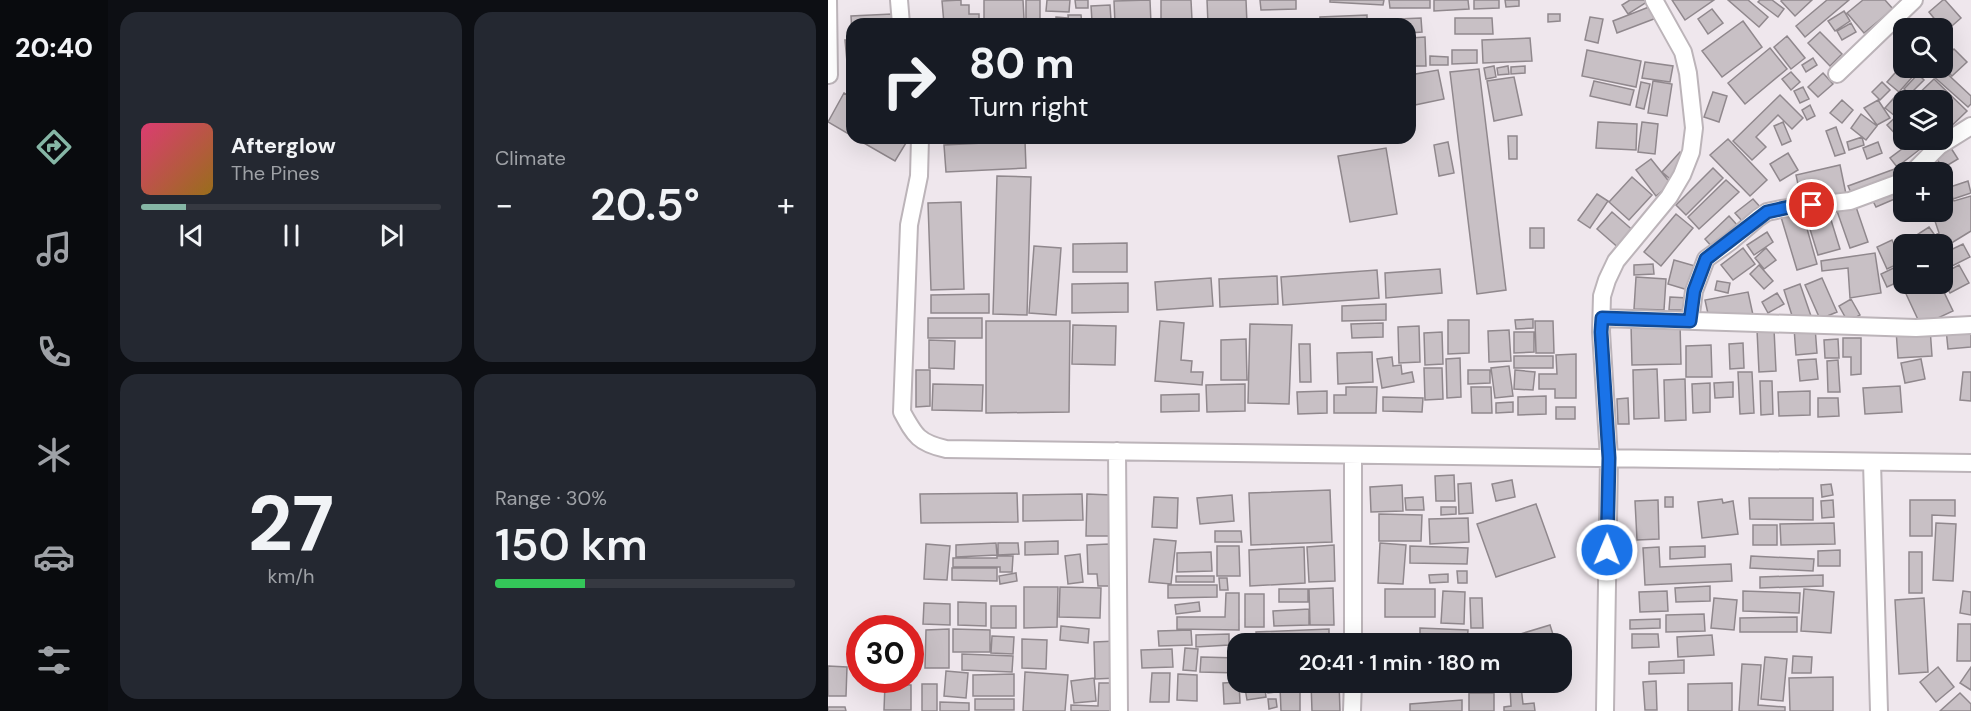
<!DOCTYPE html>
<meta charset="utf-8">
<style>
:root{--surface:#171b24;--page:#242831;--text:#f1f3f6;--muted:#9ea1a6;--line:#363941;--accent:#85b6a5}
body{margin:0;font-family:"DM Sans",sans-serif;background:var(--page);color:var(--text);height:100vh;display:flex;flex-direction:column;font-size:22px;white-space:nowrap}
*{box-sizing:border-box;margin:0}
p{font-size:20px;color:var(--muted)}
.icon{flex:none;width:33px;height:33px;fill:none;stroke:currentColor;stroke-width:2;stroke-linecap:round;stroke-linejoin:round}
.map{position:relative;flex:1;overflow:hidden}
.drawer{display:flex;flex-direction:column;gap:12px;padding:12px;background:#0d0f14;width:720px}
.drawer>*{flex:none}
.banner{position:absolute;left:18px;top:18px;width:570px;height:126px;border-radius:18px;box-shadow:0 6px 24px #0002;background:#171b24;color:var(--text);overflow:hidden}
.tools{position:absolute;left:1065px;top:18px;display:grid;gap:12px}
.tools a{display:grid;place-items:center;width:60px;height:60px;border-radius:12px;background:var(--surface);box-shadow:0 6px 24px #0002;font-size:30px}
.speed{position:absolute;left:18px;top:615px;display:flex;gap:12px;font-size:30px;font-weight:700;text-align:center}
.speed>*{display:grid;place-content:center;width:78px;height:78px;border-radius:50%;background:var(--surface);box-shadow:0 6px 24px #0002;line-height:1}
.speed .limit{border:9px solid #d22;background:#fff;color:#111}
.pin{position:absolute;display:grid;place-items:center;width:51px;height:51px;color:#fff;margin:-26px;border:3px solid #fff;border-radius:50%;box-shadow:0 2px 6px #0007}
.me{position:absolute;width:66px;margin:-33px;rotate:1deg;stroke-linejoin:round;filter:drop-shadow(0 0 4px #0008)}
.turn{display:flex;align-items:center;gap:21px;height:126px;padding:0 24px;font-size:27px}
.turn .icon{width:78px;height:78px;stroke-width:2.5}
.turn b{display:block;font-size:42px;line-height:51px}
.big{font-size:45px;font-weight:600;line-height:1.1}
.drawer .card{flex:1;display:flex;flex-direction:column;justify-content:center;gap:9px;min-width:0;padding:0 21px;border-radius:18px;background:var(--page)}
.drawer .dial{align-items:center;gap:0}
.dial b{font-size:78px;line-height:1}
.song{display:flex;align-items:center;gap:18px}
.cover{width:72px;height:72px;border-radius:9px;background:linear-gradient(135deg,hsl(340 70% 55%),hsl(40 70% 35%))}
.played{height:6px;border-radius:3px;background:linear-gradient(90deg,var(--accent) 15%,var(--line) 15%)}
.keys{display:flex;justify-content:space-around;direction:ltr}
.heat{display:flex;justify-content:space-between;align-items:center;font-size:33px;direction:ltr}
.charge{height:9px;border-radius:4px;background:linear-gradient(90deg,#34c759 30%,var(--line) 0)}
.drawer .tiles{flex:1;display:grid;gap:12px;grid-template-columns:repeat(2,1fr)}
.trip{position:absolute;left:399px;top:633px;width:345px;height:60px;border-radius:18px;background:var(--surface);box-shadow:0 6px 24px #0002;font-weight:600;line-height:60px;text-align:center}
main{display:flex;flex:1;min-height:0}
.tab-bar{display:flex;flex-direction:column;width:108px;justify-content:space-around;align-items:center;background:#090b0e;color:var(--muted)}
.tab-bar .icon{width:42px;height:42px}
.tab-bar .current{color:var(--accent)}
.tab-bar b{font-size:27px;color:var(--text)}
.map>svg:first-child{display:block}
</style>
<main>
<nav class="tab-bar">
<b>20:40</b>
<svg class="icon current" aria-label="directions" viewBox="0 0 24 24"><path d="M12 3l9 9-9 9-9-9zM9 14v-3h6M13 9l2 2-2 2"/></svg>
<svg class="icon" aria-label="music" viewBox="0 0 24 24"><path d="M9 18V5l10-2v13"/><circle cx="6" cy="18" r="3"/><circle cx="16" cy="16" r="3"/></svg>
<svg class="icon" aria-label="phone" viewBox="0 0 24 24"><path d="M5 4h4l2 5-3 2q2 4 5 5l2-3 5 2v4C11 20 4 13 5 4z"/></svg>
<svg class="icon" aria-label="climate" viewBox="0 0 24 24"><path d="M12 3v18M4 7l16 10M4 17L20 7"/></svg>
<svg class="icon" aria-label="car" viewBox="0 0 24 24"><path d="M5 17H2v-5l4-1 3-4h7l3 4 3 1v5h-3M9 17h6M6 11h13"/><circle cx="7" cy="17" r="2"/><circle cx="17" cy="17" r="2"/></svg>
<svg class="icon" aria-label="filters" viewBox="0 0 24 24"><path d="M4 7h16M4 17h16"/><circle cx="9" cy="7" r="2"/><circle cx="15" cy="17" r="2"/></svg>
</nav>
<section class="drawer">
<div class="tiles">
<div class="card">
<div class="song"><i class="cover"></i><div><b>Afterglow</b><p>The Pines</p></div></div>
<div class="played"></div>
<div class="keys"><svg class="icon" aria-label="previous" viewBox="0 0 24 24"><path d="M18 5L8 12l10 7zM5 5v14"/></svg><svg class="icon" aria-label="pause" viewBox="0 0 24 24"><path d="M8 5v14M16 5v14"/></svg><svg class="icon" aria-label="next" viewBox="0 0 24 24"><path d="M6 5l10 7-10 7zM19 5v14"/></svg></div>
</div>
<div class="card"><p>Climate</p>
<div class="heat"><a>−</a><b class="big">20.5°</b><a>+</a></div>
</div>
<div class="card dial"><b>27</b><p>km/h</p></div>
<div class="card"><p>Range · 30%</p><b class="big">150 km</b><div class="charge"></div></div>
</div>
</section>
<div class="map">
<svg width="1143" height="711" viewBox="0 0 1143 711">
<rect width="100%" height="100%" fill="#efe7ed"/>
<path fill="#c8c0c5" stroke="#90888d" stroke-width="1.5" d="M133,0V5H141V14H151V24H116L114,1Z
M156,0H195L196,19L156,20Z
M198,0H212V24H198Z
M219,0H242L241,12L218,11Z
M247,0H260V8H248Z
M322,0L323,24H287L286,1Z
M333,0H363L364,20L333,22Z
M379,0H418L419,24H380Z
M432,0H468V9L433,10Z
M502,0H556L555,5L502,2Z
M561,0H602V8H562Z
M606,0H640L641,9L606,11Z
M646,0H671V8L646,9Z
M677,0H691V6L678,7Z
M802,0H822L800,14L794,5Z
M844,0H886L857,20Z
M900,0H920L940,17L931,27Z
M932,0H944L956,9L950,17L930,2Z
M954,0H984L967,16L953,1Z
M999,0H1021L977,37L968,26Z
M1035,0H1057L1065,9L1036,33L1019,13Z
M1115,0H1117L1133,18L1117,32L1101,12Z
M282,5L283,20L264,21L263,6Z
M826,5L831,17L789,33L785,21Z
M884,9L895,23L880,34L870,19Z
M1016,11L1022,21L1007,31L1000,21Z
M64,14L65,24H24V33L23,16Z
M720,14H732V21L720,22Z
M240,15H253L254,24H241Z
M539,15V24H492V17Z
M228,17L239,18V24H228Z
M762,17L775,19L770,43L757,40Z
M593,18L594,32L582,33V24H549L548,20Z
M627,18H664L665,34H627Z
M452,19L453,24H436V20Z
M915,21L934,47L894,77L874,51Z
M1023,23L1028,32L1014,40L1009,31Z
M992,32L1014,54L1002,66L980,43Z
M959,36L977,58L963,69L946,47Z
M597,37L598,66H582V38Z
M702,38L704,61L655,63L654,40Z
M17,40H24V72L20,73Z
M942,48L959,69L917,104L900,83Z
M1126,49L1139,62L1124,76L1114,66V60Z
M624,50H649V63L624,64Z
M759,50L813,61L808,87L754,76Z
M602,56L620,57V65H602Z
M985,58L989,65L978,72L974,65Z
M817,62L845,66L842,82L814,78Z
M1075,64L1076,68H1080L1087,74L1071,92L1059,82Z
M666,66L668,77L658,79L656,68Z
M680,66L681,74L670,75L669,68Z
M697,66V73L683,74V67Z
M1110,68H1113L1143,96V104L1140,107L1104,75Z
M651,69L678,290L649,294L622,72Z
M610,70L616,99L582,106V75Z
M963,72L972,82L963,90L954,79Z
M995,73L1005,84L990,97L980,87Z
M1090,74L1096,80L1082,94L1076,89Z
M686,77L694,115L666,121L659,81Z
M1106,79L1139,111L1114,135V100H1084Z
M766,81L806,90L802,105L762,96Z
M825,81L844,84L839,116L820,113Z
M813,82L822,84L816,109L808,107Z
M1054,82L1062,90L1052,100L1044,92Z
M975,87L981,99L972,103L966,91Z
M1072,91L1082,100H1076V106L1067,116L1057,108Z
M885,92L899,96L891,122L876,117Z
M16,93L24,98V136L0,122Z
M952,95L975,118L964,129L950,115L928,137L938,147L924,160L905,141Z
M1014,100L1025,110L1014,123L1002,113Z
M1050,100L1062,118L1049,125L1036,108Z
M982,105L987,116L979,120L974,110Z
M1073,112L1076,115V134L1071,138L1059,125Z
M1033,114L1049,126L1038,140L1023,128Z
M770,122L809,124L808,150L768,148Z
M814,122L830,124L827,154L810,152Z
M955,122L963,141L954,145L946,126Z
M1008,127L1017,153L1007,156L998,131Z
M680,136H689V159H681Z
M1034,137L1036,145L1021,150L1019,142Z
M27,138H81L67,161Z
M900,139L939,180L922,196L882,155Z
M1086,140H1097L1100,143L1069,167L1062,158Z
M197,141L198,168L118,172L116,145Z
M620,142L626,173L611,176L606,145Z
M1050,142L1054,153L1039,159L1035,148Z
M1121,145L1130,159L1115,168L1106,155Z
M558,148L569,214L522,222L510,156Z
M852,152L866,164L848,184L834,172Z
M960,153L970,170L952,181L942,164Z
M823,159L843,184L828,196L808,170Z
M1012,165L1018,194L974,203L968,175Z
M1072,167L1076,179L1025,197L1020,186Z
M885,168L895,178L858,215L848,205Z
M169,176L203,177L199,315L165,314Z
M804,177L824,195L801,220L781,202Z
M898,180L911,192L871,229L860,217Z
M1140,181L1143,193L1125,199L1122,187Z
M1076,182V195L1048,207L1043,197Z
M769,194L780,201L762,228L750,220Z
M1143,196V231L1117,247L1109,234L1111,233L1104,212H1114V202L1124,199L1126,201Z
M925,199L933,208L915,222L907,213Z
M133,202L136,289L103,290L100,203Z
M1027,204L1040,242L1022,248L1009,211Z
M999,207L1012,249L990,255L977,213Z
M974,211L989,264L969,270L953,217Z
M784,212L808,233L793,250L769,229Z
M848,214L865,228L833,266L816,252Z
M901,216L910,226L885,248L877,239Z
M1101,227L1113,244H1084L1081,240Z
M702,228H716V248H702Z
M939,232L945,242L926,255L919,245Z
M1064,240L1074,262L1059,269L1049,247Z
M299,243V272H245V244Z
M1135,244L1142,257L1114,271V254Z
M206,246L233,248L228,315L201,313Z
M915,248L927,264L905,280L893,265Z
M938,248L948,260L936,269L927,258Z
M1047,253L1053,293L1022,298L1020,268L994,271L993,261Z
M846,260L867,266L860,290L840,284Z
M1076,263V284H1112L1125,311L1093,326L1072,281L1059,287L1053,274Z
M825,264L826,274L806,275V265Z
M931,265L945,281L936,289L922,274Z
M1131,265L1141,283L1122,293L1114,279V274Z
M612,269L614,293L558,298L557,273Z
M549,270L551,298L455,305L453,277Z
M449,276L450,304L392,307L391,279Z
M808,277L838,279L836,310L806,309Z
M383,278L385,306L329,310L327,282Z
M994,278L1009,312L992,319L977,285Z
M889,281L902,283L900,293L887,290Z
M300,283V312L244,313V284Z
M972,284L983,316L966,322L956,290Z
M920,292L925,315L882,323L877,300Z
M949,293L956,304L940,313L934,302Z
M161,294V313H103V295Z
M842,297L860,298L859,310H841Z
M1023,299L1032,315L1020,322L1011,306Z
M558,304V320L514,321V306Z
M100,318H154V338H100Z
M705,319V328L688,329L687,320Z
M620,320H641V353L620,354Z
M158,321H242L241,412L158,413Z
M332,321L356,323L353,360L364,361L363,372H375L374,385L327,381Z
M707,321H725L726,353H708Z
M555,323V337L524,338L523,324Z
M852,323L853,364L804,365L803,324Z
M422,324L464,325L461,404L420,403Z
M245,325L288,326L287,365L244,364Z
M591,326L592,362L571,363L570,327Z
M1143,326V347L1120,349L1118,329Z
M987,327L989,353L968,355L966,328Z
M1102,328L1104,356L1070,358L1068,330Z
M946,329L948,371L931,372L929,330Z
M681,330L683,361L661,362L660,331Z
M614,332L615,364L597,365L596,333Z
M686,332H706V352L686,353Z
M1015,338H1033V374L1023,375V357H1015Z
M418,339L419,380H393V340Z
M1010,339L1011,358H997L996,340Z
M101,340L127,341L126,369L101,368Z
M915,343L916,368L902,369L901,344Z
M471,344H482L483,382H472Z
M883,345L884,377H858V346Z
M544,352L545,382L510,384L509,353Z
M748,354V398H727V389H711V374H729L728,355Z
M686,356H725V368H686Z
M564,357L565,366L573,365L574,374L584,372L586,382L554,388L549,359Z
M632,358L633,397L619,398L618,359Z
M988,359L990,379L972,381L970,360Z
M1093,359L1097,379L1077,383L1073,363Z
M1010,360L1012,392H1000L999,361Z
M681,366L685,396L667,398L663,368Z
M596,368H614L615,399L597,400Z
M829,369L831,418L806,419L805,370Z
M88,370H102V406L88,407Z
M640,370H662V383L640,384Z
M687,370L707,372L705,390L686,389Z
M910,372H924L926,413L912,414Z
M1135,372H1143V401L1132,400Z
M857,379L858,420L837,421L836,380Z
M932,381H944L945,414L933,415Z
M905,382V397L887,398L886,383Z
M882,383V412L865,413L864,384Z
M105,384L155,385L154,411L104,410Z
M417,384V411L379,412L378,385Z
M1072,386L1074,412L1037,414L1035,388Z
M518,387H549L548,413H506V395H518Z
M643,387H663L664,413H644Z
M499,391V413L470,414L469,392Z
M982,391V415L951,416L950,392Z
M371,394V411L333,412V395Z
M718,396V414L690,415V397Z
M555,397L595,398L594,412L555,411Z
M800,398L801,424H790L789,399Z
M990,398H1010L1011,416L990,417Z
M685,402V412L668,413V403Z
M728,407H747V419H728Z
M626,475L627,501H608L607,476Z
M684,480L687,497L668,501L664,484Z
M643,483L645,513L631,514L630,484Z
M1003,484L1005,495L994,497L993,485Z
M574,485L575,511L543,512L542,487Z
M502,490L504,542L423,545L421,493Z
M189,493L190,522L93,523L92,494Z
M254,494L255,520L195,521V495Z
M259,494L283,495L282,536H258Z
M404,495L406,521L372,524L369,498Z
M326,497L350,498L349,528L324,527Z
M595,497L596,510H578L577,498Z
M837,497H845V507H837Z
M921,498H985V520L922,519Z
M894,499L895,503L905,501L910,534L874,538L870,502Z
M830,500L831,539L809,540L807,501Z
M1005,500L1006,517L994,518L993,501Z
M1082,500H1127V516L1104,515V536H1082Z
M708,504L727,557L668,577L649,524Z
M613,507H628V514L613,515Z
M551,514L594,515L593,541H551Z
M640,518L641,542L602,544L601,519Z
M1006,523L1007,544L953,545L952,524Z
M1108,523L1128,524L1125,581L1105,580Z
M925,525H949V545H925Z
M387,531H413L414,542H387Z
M326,539L348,541L343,584L321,582Z
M230,541V554L197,555V542Z
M168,543L169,555L128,557V545Z
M170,543H190L191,554L170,555Z
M552,543L578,545L575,584L550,583Z
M98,544L122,546L119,580L96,579Z
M281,544L282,586H270L269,574H260L259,545Z
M506,545L507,581L481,582L479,547Z
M389,546H411L412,576H389Z
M582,546L640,548L639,564L582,563Z
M877,546V557L842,559V547Z
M476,547L477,583L422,586L421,550Z
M831,547L832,567L903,564L904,581L817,585L815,548Z
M1012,550V566H990V551Z
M383,552L384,571L349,572V553Z
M1081,552H1094V593H1081Z
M252,554L255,582L240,584L237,556Z
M169,556H185L184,572H172V567H125V558H169Z
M923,556L986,559L985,571L922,568Z
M124,568H169V581L124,580Z
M629,571H639V583H630Z
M188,573L189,581L172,584L171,576Z
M620,574V582L602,583L601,575Z
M995,575V586L932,588V577Z
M348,576H386V582H348Z
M391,578H399L400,590H392Z
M340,585H389V597L340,598Z
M882,586V601L848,602L847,588Z
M196,587H230L229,627L196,628Z
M232,587L273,588L272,618L231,617Z
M505,588L506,625H482L481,589Z
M451,589H480V602H451Z
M557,589H607V617H557Z
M976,589L1006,592L1003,633L973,631Z
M615,591L637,592L636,624L613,623Z
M839,591L840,611L812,612L811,592Z
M915,591L972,593L971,613L915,611Z
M1135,591L1143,592V615L1132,613Z
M398,593H411V630L349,629V617H397Z
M417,594H436V627H417Z
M642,598H654L655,628H643Z
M886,598L909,600L906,630L883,628Z
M1096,598L1100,672L1071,674L1067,600Z
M130,602L158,603V626L130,625Z
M371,602L372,611L348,614L347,605Z
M96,603L122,604V625L95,624Z
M163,606H188V628H163Z
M481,609V625L446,626L445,611Z
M876,614L877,631L838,632V615Z
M969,617V632H912V618Z
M832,619V628L802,629V620Z
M1130,624H1143V661H1129Z
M722,625L728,644H666V642Z
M233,626L261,629L260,643L232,640Z
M592,628L640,630L639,644L604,642V644H592Z
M121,629V668H97L98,630Z
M125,629L162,630V652H125Z
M501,629V644H429L428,632Z
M363,630L364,645L331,646L330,631Z
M401,634V645L368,647V635Z
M804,634H830L831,647L804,648Z
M884,635L886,655L850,657L849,637Z
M164,636L186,637L185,654L163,653Z
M194,639L219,640L218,669L194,668Z
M288,641L289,678L267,679L266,642Z
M357,648L370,649L368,671L355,670Z
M344,649L345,667L314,668L313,650Z
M134,654L185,656L184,672L134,670Z
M965,656L984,657L983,673H964Z
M373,657L410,658V673L372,672Z
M937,657L959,659L955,701L933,699Z
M856,660V673L821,674V662Z
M914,664L933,665L930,705L957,707V711H911Z
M0,666L19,667L18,696H0Z
M1110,667L1126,687L1108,702L1092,682Z
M1143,667V690L1132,683Z
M118,671L140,673L138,698L116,696Z
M197,672L240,675L237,711H195Z
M324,673H342L341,702H322Z
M186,674V696H145V675Z
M350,674L369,675V701L349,700Z
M734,675H736L735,690L712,688L713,682H734Z
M1005,677V711H962L961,678Z
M266,678L268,701L246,703L243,681Z
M828,681L829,710H817L815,682Z
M411,682L412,703L396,704L395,683Z
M416,682H436L438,697L419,700Z
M440,682H447V692L440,693Z
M483,682H511L512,711H484Z
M550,682H638V690H550Z
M271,683H285L283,711H243V705L270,706Z
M904,683V711H860V684Z
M57,684L83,685V710H56Z
M94,684H109V711H94Z
M693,686L695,704L706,703L707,711H676V707L683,706L682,687Z
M452,687H472V711H453Z
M641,693H666V711H641Z
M1132,693L1143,704V711H1112Z
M147,699H186V710H147Z
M440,699H448L449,707L441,709Z
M634,700V711H582V704Z
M112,702L141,703V711H112Z
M0,707H17L18,711H0Z"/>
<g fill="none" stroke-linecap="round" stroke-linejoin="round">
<defs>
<path id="minor" d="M0,0L1,75
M71,0L73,24
M1009,74L1086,0
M92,138L91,176L81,225L74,412C87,436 91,443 118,449L1143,463
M1085,172L1111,146L1143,126
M774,318L1088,328L1143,325
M862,321L866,291L878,259L903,241L930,218L939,212L953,209L1022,201L1076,181
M289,451L291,711
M1044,462L1051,711
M525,644V455
M524,711L525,682
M777,711L781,458L773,332L774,296L779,280L788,261L841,197L854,175L863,152L866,128L860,73L855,52L826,0"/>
</defs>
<use href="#minor" stroke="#bcb4b9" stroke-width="20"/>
<use href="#minor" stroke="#fff" stroke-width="16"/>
</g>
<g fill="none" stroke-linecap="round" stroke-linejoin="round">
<defs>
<path id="route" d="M779,550L781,458L773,332L774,318L862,321L866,291L878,259L939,212L966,206L984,205"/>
</defs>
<use href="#route" stroke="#114b97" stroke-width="15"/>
<use href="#route" stroke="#1a73e8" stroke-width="10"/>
</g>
</svg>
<div class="tools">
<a><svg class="icon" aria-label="search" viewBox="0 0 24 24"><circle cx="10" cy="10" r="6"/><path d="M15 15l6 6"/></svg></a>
<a><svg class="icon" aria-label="layers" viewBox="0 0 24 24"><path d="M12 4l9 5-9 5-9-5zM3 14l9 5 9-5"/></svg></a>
<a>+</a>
<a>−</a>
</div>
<div class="speed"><div class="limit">30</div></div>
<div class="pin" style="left:984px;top:205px;background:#d93025"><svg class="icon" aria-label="arrive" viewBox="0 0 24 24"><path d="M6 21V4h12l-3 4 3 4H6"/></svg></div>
<svg class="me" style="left:779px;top:550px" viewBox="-20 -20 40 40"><circle r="17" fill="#1a73e8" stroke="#fff" stroke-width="3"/><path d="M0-11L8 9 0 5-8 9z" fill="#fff"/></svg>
<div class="trip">20:41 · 1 min · 180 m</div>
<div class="banner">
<div class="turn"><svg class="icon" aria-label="right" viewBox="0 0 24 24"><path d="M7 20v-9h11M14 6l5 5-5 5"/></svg><div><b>80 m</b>Turn right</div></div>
</div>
</div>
</main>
